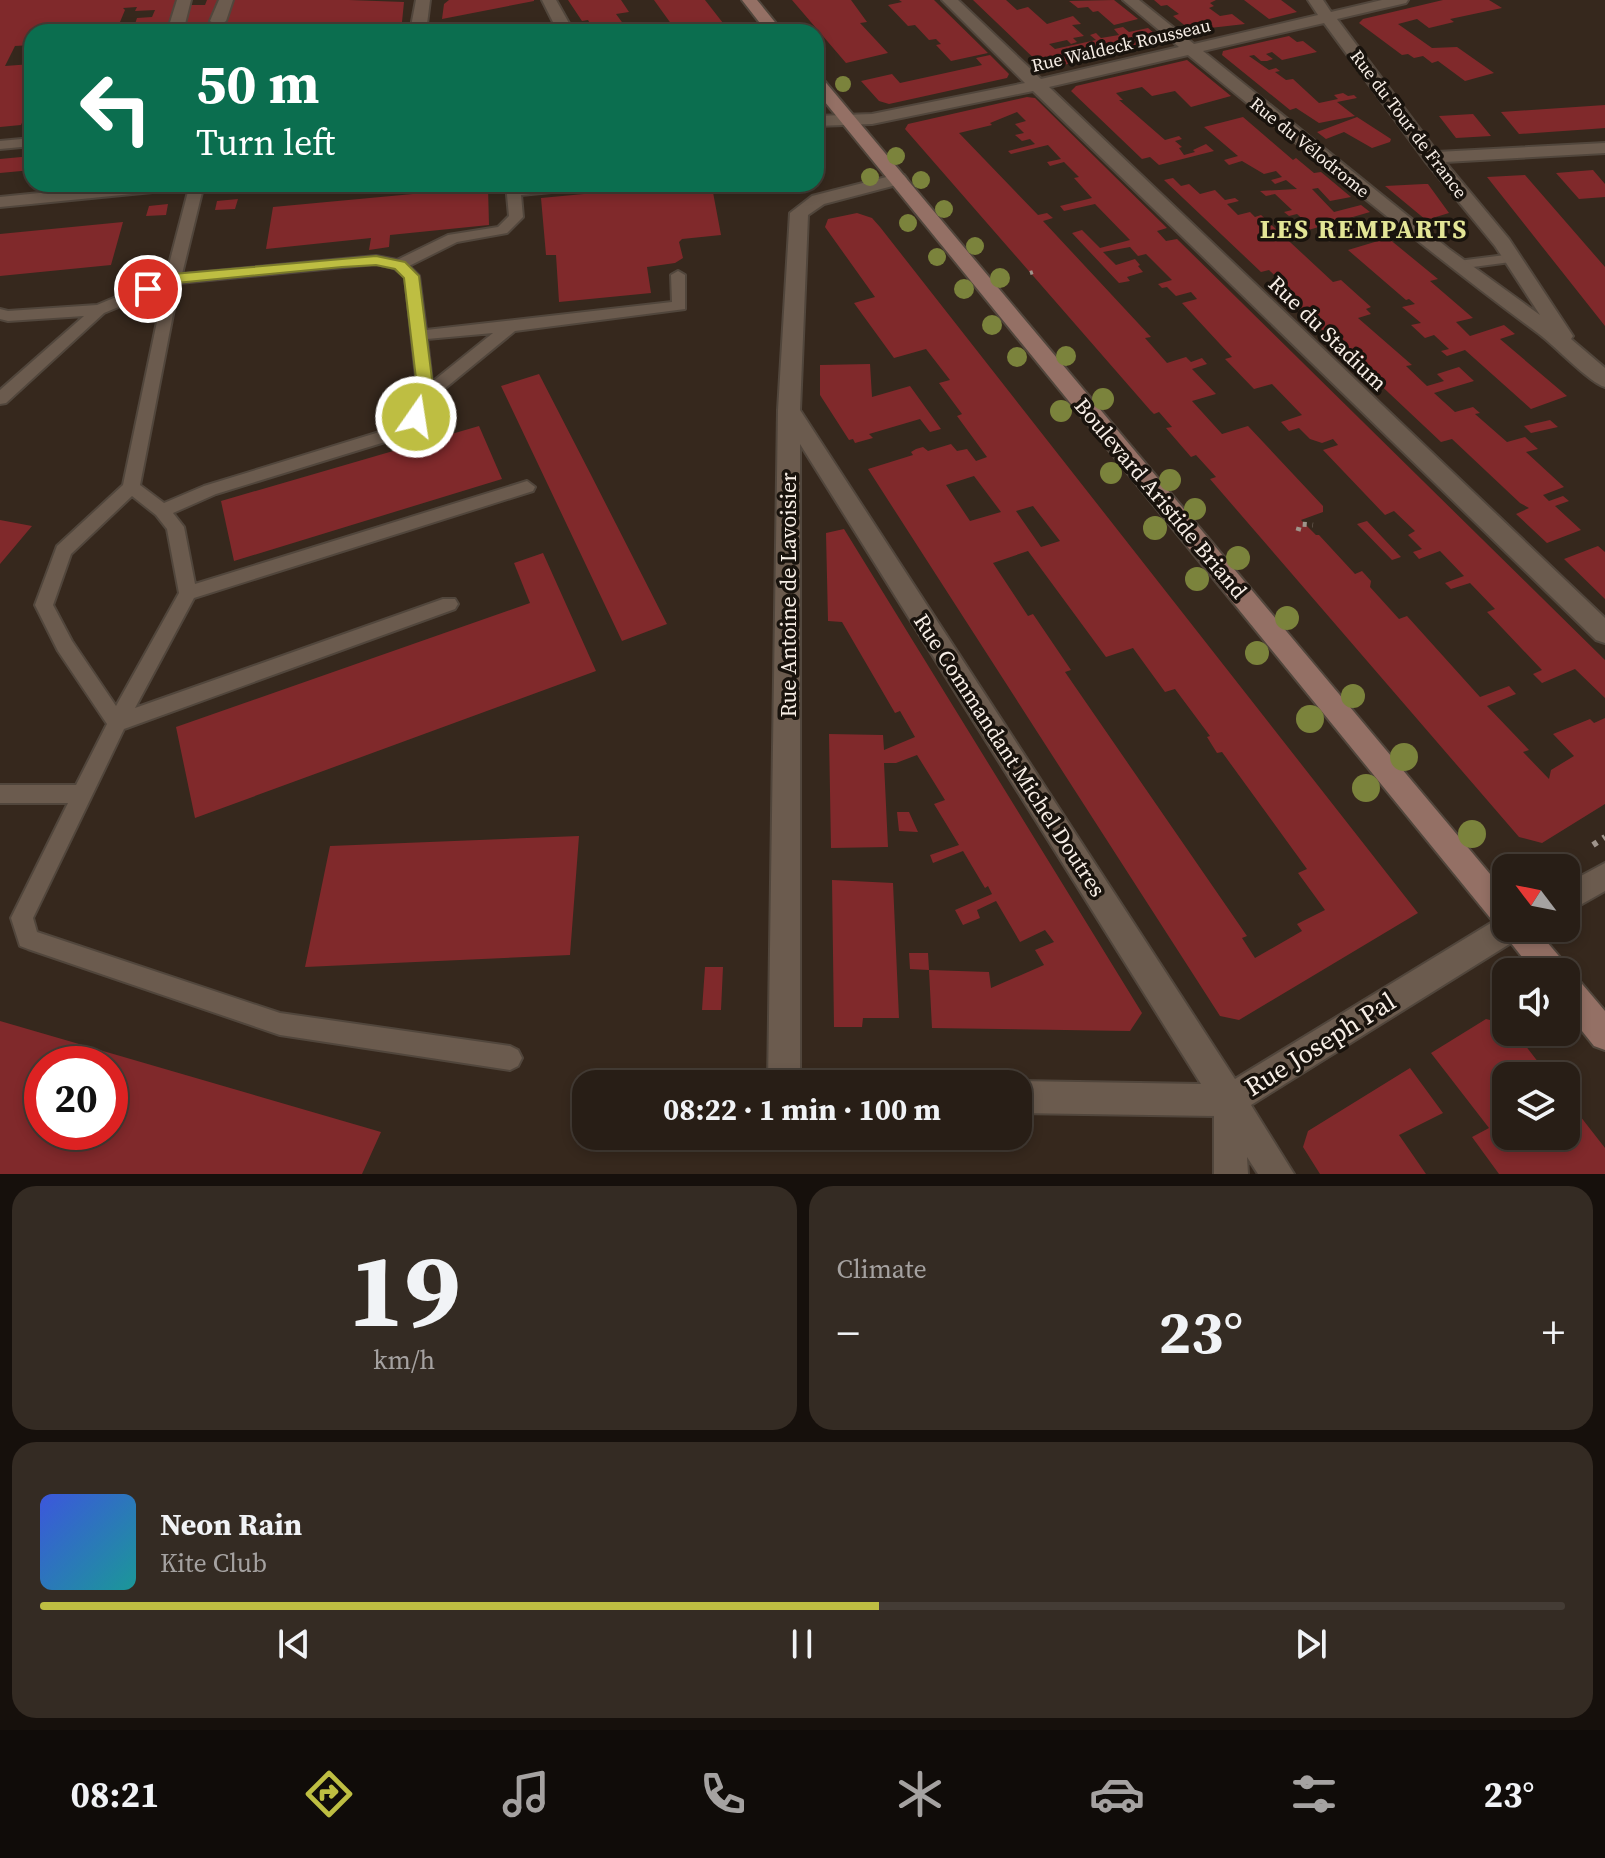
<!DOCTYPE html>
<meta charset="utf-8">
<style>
:root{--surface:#281e16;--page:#342b23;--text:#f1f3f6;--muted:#a5a2a1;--line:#443c35;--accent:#bebe42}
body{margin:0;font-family:"Source Serif 4",serif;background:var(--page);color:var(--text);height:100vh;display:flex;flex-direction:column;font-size:30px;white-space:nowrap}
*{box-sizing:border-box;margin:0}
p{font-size:26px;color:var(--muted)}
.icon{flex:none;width:44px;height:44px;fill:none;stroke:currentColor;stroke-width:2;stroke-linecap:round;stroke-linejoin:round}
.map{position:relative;height:1174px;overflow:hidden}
.side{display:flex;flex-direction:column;gap:12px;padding:12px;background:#16100c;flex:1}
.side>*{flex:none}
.hud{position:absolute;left:24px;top:24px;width:800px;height:168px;border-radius:24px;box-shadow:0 4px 12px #0003,0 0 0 2px var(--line);background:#0b6e4f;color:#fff;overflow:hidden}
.needle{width:52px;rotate:302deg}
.controls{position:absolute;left:1492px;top:854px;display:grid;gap:16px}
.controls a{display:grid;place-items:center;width:88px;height:88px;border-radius:16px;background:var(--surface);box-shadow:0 4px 12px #0003,0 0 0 2px var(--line);font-size:40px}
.speed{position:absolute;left:24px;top:1046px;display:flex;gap:16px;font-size:40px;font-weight:700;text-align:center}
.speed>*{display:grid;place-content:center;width:104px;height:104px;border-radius:50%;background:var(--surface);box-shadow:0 4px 12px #0003,0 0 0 2px var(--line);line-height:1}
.speed .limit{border:12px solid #d22;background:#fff;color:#111}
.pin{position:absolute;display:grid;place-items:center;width:68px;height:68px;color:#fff;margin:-34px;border:4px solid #fff;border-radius:50%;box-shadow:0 2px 8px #0007}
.me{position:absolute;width:88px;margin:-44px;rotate:13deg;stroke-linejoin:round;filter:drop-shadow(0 0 6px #0008)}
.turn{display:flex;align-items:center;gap:28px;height:168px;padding:0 40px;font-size:36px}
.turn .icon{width:104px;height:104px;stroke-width:2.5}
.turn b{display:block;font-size:56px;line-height:68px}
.big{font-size:60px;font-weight:700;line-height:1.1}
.side .tile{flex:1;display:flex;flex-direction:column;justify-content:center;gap:12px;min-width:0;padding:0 28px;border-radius:24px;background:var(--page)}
.side .dial{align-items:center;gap:0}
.dial b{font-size:104px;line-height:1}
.song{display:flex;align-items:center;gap:24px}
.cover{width:96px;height:96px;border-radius:12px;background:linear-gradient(135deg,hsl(230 70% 55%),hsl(180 70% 35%))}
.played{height:8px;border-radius:4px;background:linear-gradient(90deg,var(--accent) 55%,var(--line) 55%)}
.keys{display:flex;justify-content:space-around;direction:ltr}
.heat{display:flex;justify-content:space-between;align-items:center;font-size:44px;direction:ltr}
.side .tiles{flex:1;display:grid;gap:12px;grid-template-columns:1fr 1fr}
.tile:last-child{grid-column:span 2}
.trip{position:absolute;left:572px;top:1070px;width:460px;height:80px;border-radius:24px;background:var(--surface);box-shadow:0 4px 12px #0003,0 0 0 2px var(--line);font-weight:700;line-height:80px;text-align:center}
.tab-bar{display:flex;height:128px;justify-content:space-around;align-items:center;background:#100c09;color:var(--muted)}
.tab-bar .icon{width:56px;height:56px}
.tab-bar .selected{color:var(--accent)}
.tab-bar b{font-size:36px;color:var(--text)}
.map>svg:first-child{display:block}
</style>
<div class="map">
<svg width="1605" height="1174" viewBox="0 0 1605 1174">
<rect width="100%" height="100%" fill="#36281d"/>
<path fill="#80292b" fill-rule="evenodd" d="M0,0H177L169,29L134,27L137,18L152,17L155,10L135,11L137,7L123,8L125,10L120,22L101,32H32V45L15,46L5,66L32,64V99L21,125L0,127Z
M207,0H349L404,2L401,32H366L367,25L346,26L343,32L280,28L277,32H183L190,5H205Z
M449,0H534V1L442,19L444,4Z
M568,0H621L629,12L616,14L627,29L648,25L650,28L632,32H595L588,20L582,21Z
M654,0H705L730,32H677Z
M792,0H851L867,22L860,23L888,53L846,63Z
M899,0H934L988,53L951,61L936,45L941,44L936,39L929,40L915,25L908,26L888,5L902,2Z
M973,0H1006L1017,10L1028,7L1047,24L1073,16L1081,24L1072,25L1084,36L1073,38L1077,42L1071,44L1067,40L1049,44L1055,49L1096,40L1090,35L1096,33L1101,38L1119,35L1114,29L1123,27L1129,32L1148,28L1161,39L1160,42L1051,68L1042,66Z
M1114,0L1138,19L1114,25L1098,11L1093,12L1088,7L1078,8L1069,1Z
M1154,0H1216L1210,3L1214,6L1209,8L1220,16L1232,14L1245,24L1210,28L1213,31L1202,34L1193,32L1173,16L1179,14L1167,5L1161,6Z
M1244,0H1281L1297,12L1269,19Z
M1443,0H1489L1502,8L1450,19L1454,22L1429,28L1417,19L1398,24L1432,48L1457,47L1494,73L1465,81L1438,61L1432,63L1423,56L1414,58L1408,54L1402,55L1359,23L1363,19Z
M1289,36L1297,42L1303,41L1317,52L1282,60L1272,52L1266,54L1273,59L1267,61H1261L1254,55L1249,56L1269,70L1276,68L1280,71L1275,72L1286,80L1293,79L1319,103L1338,99L1334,95L1343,93L1348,96L1354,95L1357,98L1337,102L1355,116L1319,123L1296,108L1290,110L1222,55L1223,51Z
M990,55L1009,74L1007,78L889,104L879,101L861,81L892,74L900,83L982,65L976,58Z
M1187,60L1231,96L1191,107L1175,91L1152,96L1142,87L1116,93L1123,100H1119L1165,140L1179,136L1182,139L1175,141L1182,147L1179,148L1184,155L1195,152L1193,150L1206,144L1214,151L1159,165L1150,157L1142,159L1071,91L1076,86Z
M1027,97L1035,98L1167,228L1157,231L1166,241L1177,239L1605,660V698L1575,669L1542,683L1533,674L1542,670L1487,612L1495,609L1470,583L1451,589L1445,583L1464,576L1440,551L1419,559L1413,552L1422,549L1408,535L1415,531L1394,511L1385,515L1323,450L1338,445L1333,439L1322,443L1310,439L1299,428L1289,431L1281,422L1302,415L1272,384L1254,389L1225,359L1232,357L1182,303L1197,299L1191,292L1176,296L1167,287L1162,288L1158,284L1172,280L1146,254L1138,256L1130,247L1103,252L1116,265L1135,259L1140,265L1138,266L1143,272L1127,277L1130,281L1119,283L1072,233L1082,230L1100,248L1130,240L1095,204L1064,211L1060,206L1092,198L1074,178L1079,177L1064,162L1050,166L1047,162L1061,159L1048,145L1011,154L1008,151L1035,144L1030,139L1022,141L1015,135L1024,133L1015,124L1026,121L1017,112L990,123L992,125L959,133L1038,215L1047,213L1053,218L1043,221L1151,337L1145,338L1167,363L1186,357L1191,362L1202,358L1207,364L1192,369L1216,394L1192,401L1222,434L1248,426L1323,506V512L1301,520L1316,535H1319L1355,574L1362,571L1371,581L1370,587L1399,619L1407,616L1480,697L1509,686L1516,694L1487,706L1529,750L1523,752L1549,779L1551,770L1574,756L1553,734L1590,719L1594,723L1605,718V804L1542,843L1519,837L1210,479L1216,477L1196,455L1191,457L1166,428L1172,427L1159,412L1154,414L1150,410L905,129L908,124Z
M1605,105V128L1592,129L1519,134L1501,112Z
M1473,114L1491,136L1456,138L1439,116Z
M1243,117L1293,160L1296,158L1314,173L1321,172L1351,197L1330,201L1318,188L1312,189L1334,212L1361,205L1370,212L1305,231L1300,226L1308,224L1297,214L1289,216L1284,212L1292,210L1275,194L1266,196L1260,191L1297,189L1286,180L1275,184L1271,180L1282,177L1276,171L1264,174L1242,161L1229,165L1224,160L1238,156L1204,127Z
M1357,117L1391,139L1390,142L1372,148L1344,132L1326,139L1317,132Z
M32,156V170L0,173V159Z
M1593,170L1605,184V197L1579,199L1556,173Z
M1525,175L1605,267V326L1487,177Z
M1173,178L1181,186L1189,184L1200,194L1215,190L1225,200L1235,198L1239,201L1227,204L1238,215L1250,212L1255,217L1261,215L1333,282L1341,280L1371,307L1366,309L1371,314L1358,318L1412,365L1406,366L1427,386L1444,381L1437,374L1459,367L1474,381L1434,393L1455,412L1473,407L1480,413L1475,414L1507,442L1525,437L1538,449L1526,452L1564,487L1543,495L1549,501L1563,496L1569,501L1555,506L1581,530L1547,543L1516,514L1529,508L1520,503L1452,439L1441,442L1286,296L1294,294L1269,270L1261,272L1164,180Z
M1424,184H1428L1449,213L1426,220L1385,186Z
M488,187L489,225L390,235L389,247L369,250L371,238L266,249L273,207Z
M712,187L721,235L682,239L679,242L683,258L675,263L647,267L651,293L559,302L556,255H546L541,198L637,189L639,194Z
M238,199L235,209L215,210L217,201Z
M168,204L166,215L146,216L149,206Z
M857,213L872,218L880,227L1418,913L1239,1020L1220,1016L868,469L913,455L911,452L916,449L923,447L928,451L951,444L957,451L967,449L976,461L987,457L957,416L962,414L939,383L950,380L926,349L894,358L854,303L875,297L825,227L828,219ZM974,476L1001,512L970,521L946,485ZM1033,506L1060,541L1041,547L1016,511ZM1028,551L1106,657L1133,648L1165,692L1175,689L1210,736L1207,737L1217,753L1222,752L1307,869L1298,873L1325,910L1297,924L1302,931L1255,958L1242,938L1247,936L1065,672L1071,670L1033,614L1028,616L993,563Z
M123,222L111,265L0,276V234Z
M1388,238L1438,279L1430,281L1473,318L1456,322L1470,336L1504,325L1515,334L1500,339L1567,396L1531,409L1465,350L1447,356L1441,351L1449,349L1434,335L1425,338L1411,325L1421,323L1402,307L1415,304L1409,299L1406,300L1348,250Z
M870,364L872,397L910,386L941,429L930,432L920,419L869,434L873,438L855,443L853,439L849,440L820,395V365Z
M539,374L590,473L667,624L622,641L501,386Z
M1550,420L1558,427L1531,433L1524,426Z
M479,426L502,479L234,561L221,501Z
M0,520L32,526L0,564Z
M1367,521L1401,557L1392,560L1357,524Z
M844,529L1142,1013L1130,1031L932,1028L929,970L989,972L991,988L1044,965L1035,950L1054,942L1045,930L1020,942L996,901L977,910L980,918L963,925L955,910L992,894L988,886L985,888L963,851L933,863L930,855L959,845L934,804L945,800L917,755L896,763H884L888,847L831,848L829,734L883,735L884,750L915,737L900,711L895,713L842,622L828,621L826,533Z
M1598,546L1605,552V599L1564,559Z
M543,553L596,671L195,818L176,727L530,603L514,563Z
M897,812H909L918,832L899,831Z
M579,836L570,955L305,967L330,846Z
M832,880L893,883L899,1018H863L862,1027H834Z
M909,953H928L929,970L910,969Z
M705,967H723L721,1010H702Z
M1486,1019L1506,1024V1032H1515L1549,1076H1506V1136H1566V1098L1605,1148V1174H1499L1472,1137L1489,1128L1431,1053Z
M0,1021L381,1132L362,1174H0ZM42,1064H110V1132H42Z
M1410,1068L1443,1113L1399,1135L1426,1174H1320L1303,1147L1308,1131Z"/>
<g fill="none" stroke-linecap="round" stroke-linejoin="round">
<defs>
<path id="lane" d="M32,138V146L0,149V141Z
M190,184H204L182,274L376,256L397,260L448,235L498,227L509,216L506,184H520V187L598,184L591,188L521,195L523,217L507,233L457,242L409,266L419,276L426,330L672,302L671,275L678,271L685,275V309L515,331L432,399L411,434L216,494L173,513L184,527L195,584L527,481L535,487L533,491L194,598L135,708L443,599H455L458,604L455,609L124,729L33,918L37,932L280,1013L510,1046L518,1050L522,1058L518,1066L510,1070L280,1035L28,949L20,946L11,918L68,803H0V785H76L107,724L58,651L35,605L57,546L123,485L164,288L104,313L6,403L0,404V390L84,316L8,321L0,319V309L8,311L97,305L166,276ZM376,264L394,268L405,277L418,395L399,426L204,486L164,503L140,485L179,283ZM493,333L432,382L427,339ZM132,496L156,515L167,529L179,593L116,706L72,641L53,605L71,554Z
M1513,254L1520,258L1518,261L1458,269L1451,265L1458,261Z"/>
<path id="street" d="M177,0H191L183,32H167Z
M219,0H233L226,21L218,26L210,21Z
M416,0H430L426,32H410Z
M542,0H556L574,32H558Z
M942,0H958L1041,79L1179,47L1123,0H1139L1194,44L1318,15L1308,0H1323L1331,12L1382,0H1408L1406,3L1337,19L1437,152L1605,143V153L1445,162L1509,239L1573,336L1571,339L1605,368V387C1590,383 1555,346 1539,334C1419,245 1304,149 1188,55L1049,87L1605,618V643L1596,640L1033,91L872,124L816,126V116L872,114L1025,83ZM1324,23L1426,162L1495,246L1540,315L1449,249L1203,51Z
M898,174L904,175L907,179L904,183L824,204L808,215L800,410L1235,1079L1499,918L1506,916V928H1524L1519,938L1251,1105L1294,1174H1258L1247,1157L1248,1174H1214V1116L1018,1113V1084H1011L1018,1081L1201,1084L800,444V1084H768L778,410L790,213L812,196Z
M128,184H192L183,189L0,207V197Z
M1605,863V891L1566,913V884Z"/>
<path id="secondary" d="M742,0H757L783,32H767Z
M816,76L822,78L1506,893V928H1535L1564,962L1567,974L1577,978L1605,1011V1050L1594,1046L1566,1011V972H1534L1507,938L1503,927L1496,925L816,91Z"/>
</defs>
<use href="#lane" stroke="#51463c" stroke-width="4"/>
<use href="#street" stroke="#51463c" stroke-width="4"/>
<use href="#secondary" stroke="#51463c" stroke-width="4"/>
<path stroke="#9f948b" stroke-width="4" stroke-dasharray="3 4" stroke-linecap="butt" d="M1030,273L1033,272"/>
<path stroke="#9f948b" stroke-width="5" stroke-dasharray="4 6" stroke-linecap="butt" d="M1298,531L1300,524L1313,525"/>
<path stroke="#9f948b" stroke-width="6" stroke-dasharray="5 7" stroke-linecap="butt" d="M1593,845L1605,837"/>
<use href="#lane" fill="#6b5b4e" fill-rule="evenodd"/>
<use href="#street" fill="#6b5b4e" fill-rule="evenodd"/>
<use href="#secondary" fill="#947065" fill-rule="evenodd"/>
</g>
<g fill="#7b833c">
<circle cx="843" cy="84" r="8"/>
<circle cx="896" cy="156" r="9"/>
<circle cx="870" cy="177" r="9"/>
<circle cx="921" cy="180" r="9"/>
<circle cx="944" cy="209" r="9"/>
<circle cx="908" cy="223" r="9"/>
<circle cx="975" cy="246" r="9"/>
<circle cx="937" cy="257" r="9"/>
<circle cx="1000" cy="278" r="10"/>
<circle cx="964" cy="289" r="10"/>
<circle cx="992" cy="325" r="10"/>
<circle cx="1066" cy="356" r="10"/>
<circle cx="1017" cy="357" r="10"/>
<circle cx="1103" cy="399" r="11"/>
<circle cx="1061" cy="411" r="11"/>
<circle cx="1111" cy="473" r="11"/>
<circle cx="1170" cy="480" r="11"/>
<circle cx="1195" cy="509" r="11"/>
<circle cx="1155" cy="528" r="12"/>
<circle cx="1238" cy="558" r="12"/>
<circle cx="1197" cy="579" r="12"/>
<circle cx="1287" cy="618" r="12"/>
<circle cx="1257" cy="653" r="12"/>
<circle cx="1353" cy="696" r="12"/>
<circle cx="1310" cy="719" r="14"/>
<circle cx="1404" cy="757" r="14"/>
<circle cx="1366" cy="788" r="14"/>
<circle cx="1472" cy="834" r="14"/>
</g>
<path fill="#bebe42" stroke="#7c7c2b" stroke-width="2" d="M376,256L405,262L419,276L434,395L421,421L416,423L407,417L418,395L404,278L395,269L376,265L342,267L176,283L148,294L141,289L173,274Z"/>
<g text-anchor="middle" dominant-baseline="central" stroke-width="7" stroke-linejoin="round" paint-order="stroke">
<g font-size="18" fill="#f7eee6" stroke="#19130d">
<text transform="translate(1121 45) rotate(-13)">Rue Waldeck Rousseau</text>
<text transform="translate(1409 124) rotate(53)">Rue du Tour de France</text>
<text transform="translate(1310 147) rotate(39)">Rue du Vélodrome</text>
</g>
<g font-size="22" fill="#f7eee6" stroke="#19130d">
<text transform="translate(1328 333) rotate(44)">Rue du Stadium</text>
<text transform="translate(1161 498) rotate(50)">Boulevard Aristide Briand</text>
<text transform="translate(788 595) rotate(-90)">Rue Antoine de Lavoisier</text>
<text transform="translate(1010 755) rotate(57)">Rue Commandant Michel Doutres</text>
</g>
<g font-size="26" font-weight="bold" letter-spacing="2" fill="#e3e596" stroke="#19130d">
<text x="1364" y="229">LES REMPARTS</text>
</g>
<g font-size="26" fill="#f7eee6" stroke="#19130d">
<text transform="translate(1320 1044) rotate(-32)">Rue Joseph Pal</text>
</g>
</g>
</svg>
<div class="controls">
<a><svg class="needle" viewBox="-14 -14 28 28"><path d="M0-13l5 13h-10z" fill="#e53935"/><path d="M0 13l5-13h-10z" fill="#a5a2a1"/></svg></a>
<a><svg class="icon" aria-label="sound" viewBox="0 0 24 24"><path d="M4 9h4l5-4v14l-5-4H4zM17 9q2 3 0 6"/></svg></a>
<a><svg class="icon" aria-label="layers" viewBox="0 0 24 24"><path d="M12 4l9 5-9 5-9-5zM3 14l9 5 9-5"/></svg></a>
</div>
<div class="speed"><div class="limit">20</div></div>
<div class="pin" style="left:148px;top:289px;background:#d93025"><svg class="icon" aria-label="arrive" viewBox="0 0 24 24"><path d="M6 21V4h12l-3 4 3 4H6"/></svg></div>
<svg class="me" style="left:416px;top:417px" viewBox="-20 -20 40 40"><circle r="17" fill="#bebe42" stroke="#fff" stroke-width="3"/><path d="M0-11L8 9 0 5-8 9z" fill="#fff"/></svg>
<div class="trip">08:22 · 1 min · 100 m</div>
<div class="hud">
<div class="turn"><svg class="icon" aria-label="left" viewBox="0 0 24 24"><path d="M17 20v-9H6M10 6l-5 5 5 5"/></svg><div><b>50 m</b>Turn left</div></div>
</div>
</div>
<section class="side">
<div class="tiles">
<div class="tile dial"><b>19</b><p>km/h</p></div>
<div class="tile"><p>Climate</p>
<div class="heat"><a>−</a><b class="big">23°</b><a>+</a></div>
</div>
<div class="tile">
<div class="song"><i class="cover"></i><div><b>Neon Rain</b><p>Kite Club</p></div></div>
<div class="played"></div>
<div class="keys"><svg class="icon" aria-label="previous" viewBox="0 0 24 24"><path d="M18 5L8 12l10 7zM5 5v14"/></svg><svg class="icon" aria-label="pause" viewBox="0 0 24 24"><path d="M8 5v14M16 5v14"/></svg><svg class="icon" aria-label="next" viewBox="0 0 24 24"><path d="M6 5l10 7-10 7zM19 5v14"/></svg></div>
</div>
</div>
</section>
<nav class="tab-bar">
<b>08:21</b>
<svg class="icon selected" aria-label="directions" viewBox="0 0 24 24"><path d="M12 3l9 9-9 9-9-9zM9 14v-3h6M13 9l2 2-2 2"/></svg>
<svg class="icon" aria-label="music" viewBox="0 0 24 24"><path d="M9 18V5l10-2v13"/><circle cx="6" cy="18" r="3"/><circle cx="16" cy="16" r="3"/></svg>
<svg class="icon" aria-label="phone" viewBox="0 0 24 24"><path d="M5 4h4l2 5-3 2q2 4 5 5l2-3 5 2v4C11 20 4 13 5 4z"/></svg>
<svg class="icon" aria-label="climate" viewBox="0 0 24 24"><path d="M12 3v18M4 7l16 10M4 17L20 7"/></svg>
<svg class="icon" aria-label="car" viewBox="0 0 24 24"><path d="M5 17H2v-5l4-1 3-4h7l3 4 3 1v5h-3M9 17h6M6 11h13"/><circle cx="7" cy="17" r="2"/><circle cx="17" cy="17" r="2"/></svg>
<svg class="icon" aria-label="filters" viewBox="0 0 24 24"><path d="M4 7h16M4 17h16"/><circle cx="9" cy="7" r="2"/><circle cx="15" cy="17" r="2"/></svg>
<b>23°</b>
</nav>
